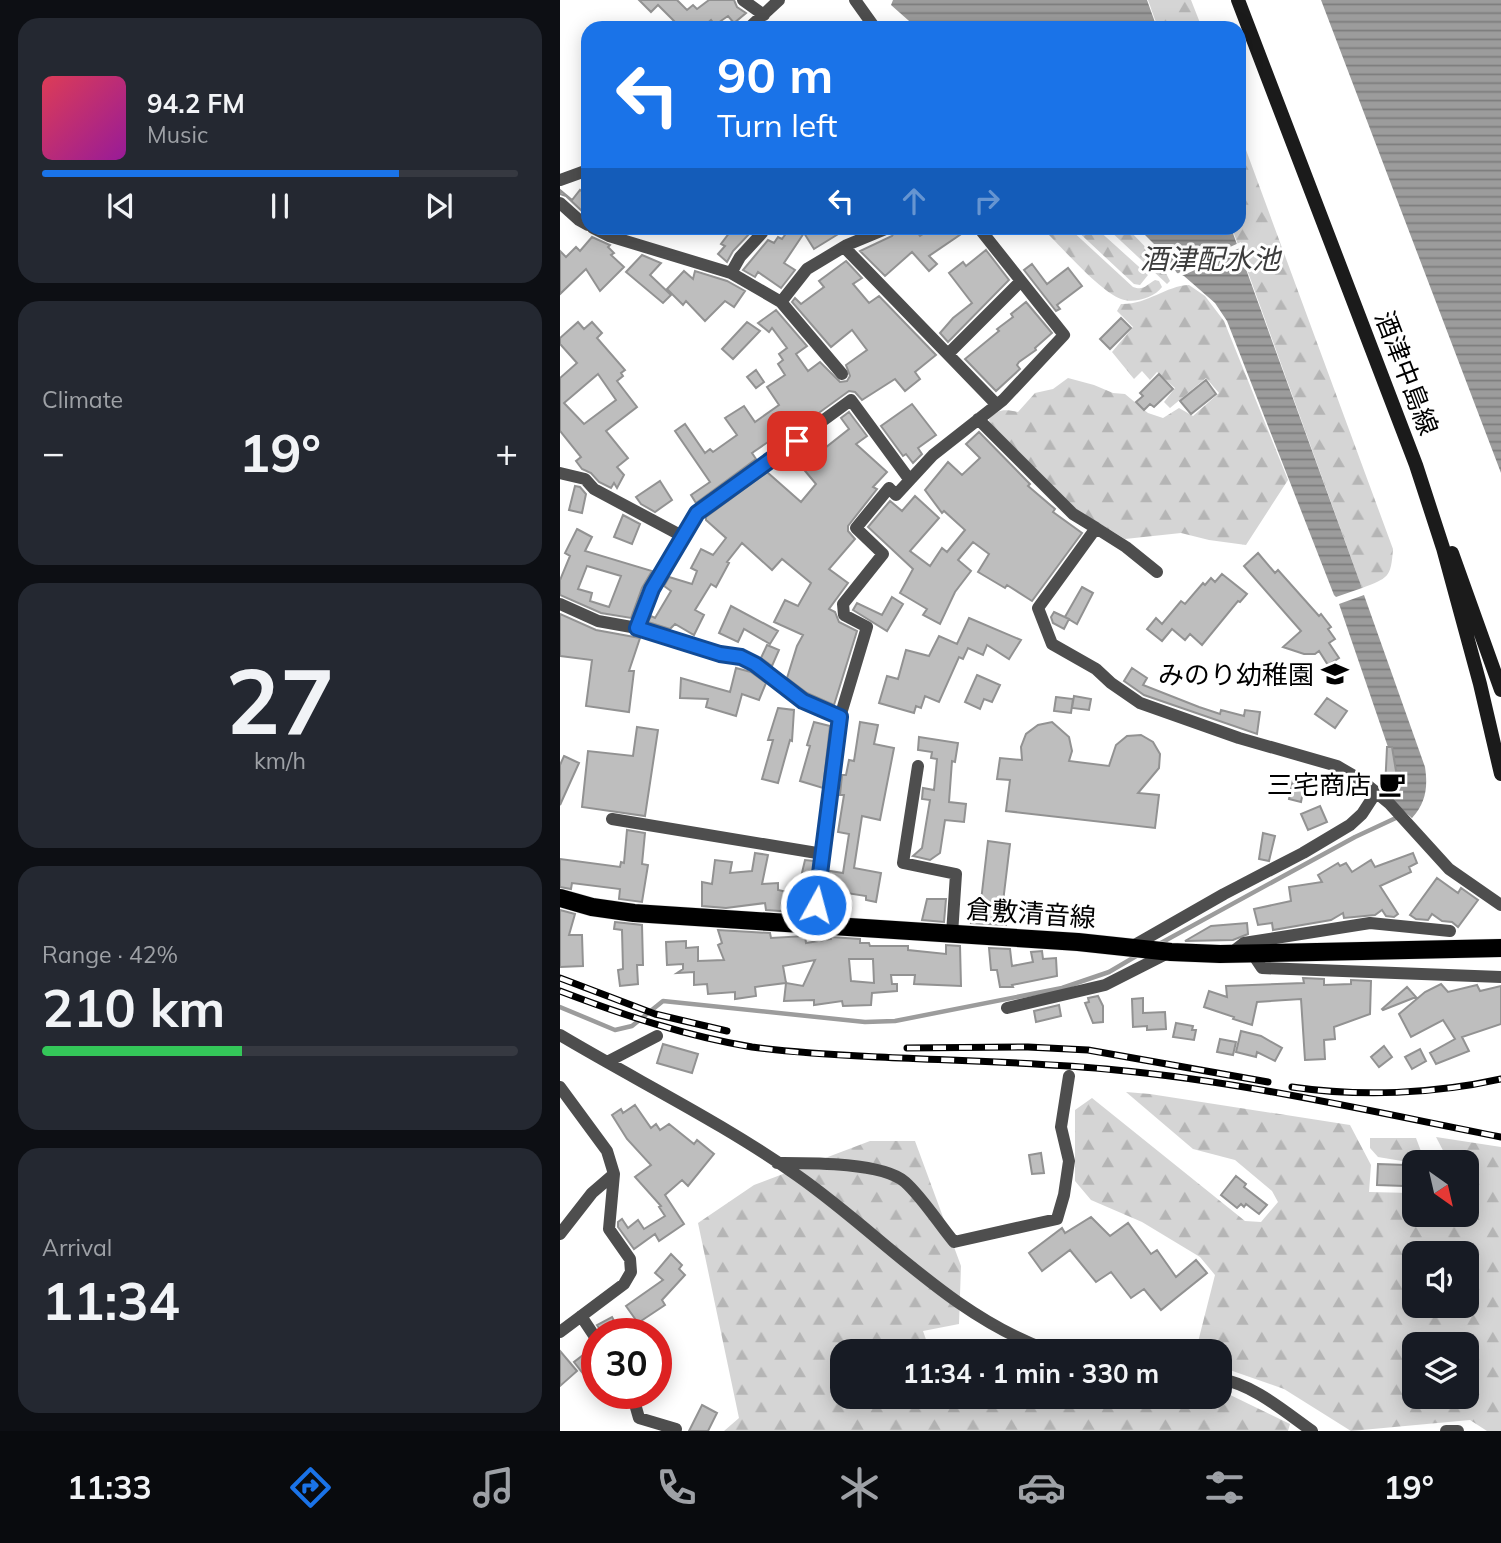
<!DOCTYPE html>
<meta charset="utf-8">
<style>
:root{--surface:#171b24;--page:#242831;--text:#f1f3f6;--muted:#9ea1a6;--line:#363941;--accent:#1a73e8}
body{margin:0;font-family:Mulish,"Noto Sans JP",sans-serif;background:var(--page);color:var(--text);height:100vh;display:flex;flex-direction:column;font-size:26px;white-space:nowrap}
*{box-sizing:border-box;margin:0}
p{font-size:23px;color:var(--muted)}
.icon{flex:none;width:38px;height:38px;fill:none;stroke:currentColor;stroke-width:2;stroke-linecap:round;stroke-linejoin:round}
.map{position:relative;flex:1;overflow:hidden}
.details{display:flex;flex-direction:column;gap:18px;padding:18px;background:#0d0f14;width:560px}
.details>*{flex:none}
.banner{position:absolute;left:21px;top:21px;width:665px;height:214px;border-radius:21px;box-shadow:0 4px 18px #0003;background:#1a73e8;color:#fff;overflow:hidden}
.needle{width:46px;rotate:146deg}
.buttons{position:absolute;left:842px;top:1150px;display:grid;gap:14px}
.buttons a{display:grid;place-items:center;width:77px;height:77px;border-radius:14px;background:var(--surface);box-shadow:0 4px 18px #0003;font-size:35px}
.speed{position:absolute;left:21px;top:1318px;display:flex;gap:14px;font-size:35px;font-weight:700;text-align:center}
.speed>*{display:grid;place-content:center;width:91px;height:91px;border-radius:50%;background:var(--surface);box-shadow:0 4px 18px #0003;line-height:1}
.speed .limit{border:10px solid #d22;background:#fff;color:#111}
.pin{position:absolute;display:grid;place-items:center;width:60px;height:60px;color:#fff;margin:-30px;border-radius:14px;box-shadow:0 4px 10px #0006}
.me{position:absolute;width:77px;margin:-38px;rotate:7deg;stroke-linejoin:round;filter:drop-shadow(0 0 5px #0008)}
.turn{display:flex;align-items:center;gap:24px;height:147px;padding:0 21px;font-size:32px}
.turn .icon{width:91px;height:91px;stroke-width:2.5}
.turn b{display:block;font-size:49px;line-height:60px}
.lanes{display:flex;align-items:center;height:66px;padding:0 21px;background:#0003;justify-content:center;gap:35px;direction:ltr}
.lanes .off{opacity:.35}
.big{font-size:52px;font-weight:700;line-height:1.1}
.details .card{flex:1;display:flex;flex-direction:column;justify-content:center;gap:10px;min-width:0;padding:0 24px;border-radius:21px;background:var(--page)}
.details .dial{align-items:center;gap:0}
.dial b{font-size:91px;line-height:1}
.song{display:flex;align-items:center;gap:21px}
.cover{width:84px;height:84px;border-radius:10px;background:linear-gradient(135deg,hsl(350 70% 55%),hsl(300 70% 35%))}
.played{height:7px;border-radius:4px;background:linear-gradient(90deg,var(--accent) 75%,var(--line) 75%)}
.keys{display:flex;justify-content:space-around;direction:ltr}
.heat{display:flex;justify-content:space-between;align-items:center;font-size:38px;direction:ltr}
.charge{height:10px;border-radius:5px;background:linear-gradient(90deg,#34c759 42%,var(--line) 0)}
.trip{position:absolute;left:270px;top:1339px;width:402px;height:70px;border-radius:21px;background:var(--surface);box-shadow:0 4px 18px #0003;font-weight:700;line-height:70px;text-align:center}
.dock{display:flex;height:112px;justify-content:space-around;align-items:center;background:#090b0e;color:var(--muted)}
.dock .icon{width:49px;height:49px}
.dock .current{color:var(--accent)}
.dock b{font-size:32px;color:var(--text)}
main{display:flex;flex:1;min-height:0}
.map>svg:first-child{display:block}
</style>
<main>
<section class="details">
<div class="card">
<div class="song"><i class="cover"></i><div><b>94.2 FM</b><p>Music</p></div></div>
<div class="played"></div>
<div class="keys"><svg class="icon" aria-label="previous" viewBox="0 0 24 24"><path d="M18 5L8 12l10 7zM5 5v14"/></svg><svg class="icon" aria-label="pause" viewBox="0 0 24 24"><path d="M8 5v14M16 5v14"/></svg><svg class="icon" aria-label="next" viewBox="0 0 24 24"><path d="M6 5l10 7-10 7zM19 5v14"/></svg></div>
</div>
<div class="card"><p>Climate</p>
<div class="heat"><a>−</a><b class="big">19°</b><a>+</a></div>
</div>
<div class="card dial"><b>27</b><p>km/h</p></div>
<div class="card"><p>Range · 42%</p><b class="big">210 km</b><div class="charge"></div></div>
<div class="card"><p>Arrival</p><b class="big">11:34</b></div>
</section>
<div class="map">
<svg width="941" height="1431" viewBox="0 0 941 1431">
<defs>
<pattern id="forest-firs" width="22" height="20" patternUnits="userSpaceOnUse" patternTransform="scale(1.75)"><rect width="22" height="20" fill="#d5d5d5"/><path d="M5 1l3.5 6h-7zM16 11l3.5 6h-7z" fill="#b5b5b5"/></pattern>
<pattern id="water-rules" width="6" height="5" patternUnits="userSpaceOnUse" patternTransform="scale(1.75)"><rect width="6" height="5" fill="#9c9c9c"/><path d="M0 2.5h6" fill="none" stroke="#7d7d7d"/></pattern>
</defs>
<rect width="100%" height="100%" fill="#fff"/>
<path fill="url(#forest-firs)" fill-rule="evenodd" d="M588,0H631L642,28H598Z
M679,131L833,549C831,578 828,578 802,588L672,228H679Z
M482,228H509L573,287C584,291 586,285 595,280L599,281L602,287C594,298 573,304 561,299C538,290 501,246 482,228Z
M514,228H536L588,275L580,285L574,284Z
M547,228H567L600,262L610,281L607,284Z
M629,285L645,296L664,321L728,480L686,545L649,540L621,533L565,539L514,508L430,426L429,419C438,409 444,409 458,412L475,393L493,389L508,378L534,385L553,393L565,394L588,413L603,418L619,408L633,416L659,393L646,378L610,408L604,402L615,388L597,372L590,380L582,371L574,379L552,352L573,327L557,311L561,304C587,305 605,286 629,285Z
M566,1092L590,1094L790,1125L811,1165L809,1192L852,1193L854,1173V1214H906V1162H889L876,1137L941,1147V1431H927L910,1420L791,1431L724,1389L661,1367L660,1351H646L638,1342L655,1275L640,1257L582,1222L531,1200L515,1181V1110L532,1098L685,1221L701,1222L718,1202L712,1191L675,1160L633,1149ZM854,1253H906V1306H854ZM854,1344H906V1396H854Z
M810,1138H856L865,1162L854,1163L818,1157L810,1148Z
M310,1141H355L401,1266L399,1324L363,1331L370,1351H282V1396H660V1390L730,1424L728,1431H164L179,1418L138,1223L194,1185Z"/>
<path fill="url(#water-rules)" d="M333,0H587L597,28H357L331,5Z
M761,0H941V473Z
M578,228H671L802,588L776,597L774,595L667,321L655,303L624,276L617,273L601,251Z
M804,595L865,767C868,787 866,803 852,818L832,801L837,790L829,750L779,604Z"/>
<path fill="#fff" d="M681,242L682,247L664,255L663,259L639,271L635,270L619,277L614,276L657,249L661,251Z"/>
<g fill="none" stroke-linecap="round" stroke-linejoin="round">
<path stroke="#9c9c9c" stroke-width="4.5" d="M599,944L795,837L838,817
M0,1007L55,1030L72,1026L103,1001L305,1022L335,1021L502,988L549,972L578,955"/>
</g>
<path fill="#bebebe" stroke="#929292" stroke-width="2" fill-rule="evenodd" d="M79,0H117L127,10L133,5L137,9L149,0H174L177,7L186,13L174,23L168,16L155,25L151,20L142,28H105L114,21L98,5L91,12Z
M0,190L12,200L20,190L28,196V206L23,212L6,196L0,194Z
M173,228H187L192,231L173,251L167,262L158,254L165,246L161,244Z
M230,228H288L254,249L244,233L224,263L235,270L221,288L198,272L195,277L183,270L208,240L214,243L218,237L222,239Z
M337,228H354L360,236L372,228H410L369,256L377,264L369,271L352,252L325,276L300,251L332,236Z
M32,237L50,245L48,247L54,253L51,255L64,267L40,291L26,269L0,294V251L6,257L16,247L20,251Z
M426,250L449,280L388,342L380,333L393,318L412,303L389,273L403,262L406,266Z
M82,255L101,263L90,275L111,295L103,303L66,272Z
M286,261L302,278L293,284L309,303L319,296L376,355L355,372L360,379L345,391L335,379L302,400L295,392L289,391L238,428L234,424L192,453L196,459L136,503L131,495L150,482L115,431L125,424L145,453L150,449L153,452L177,435L165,418L184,406L195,422L219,405L207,387L225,375L218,364L223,360L219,354L227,348L212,328L209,332L198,323L216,310L247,346L236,354L248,371L260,362L280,382L287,381L290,376L286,365L307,350L292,330L271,347L232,302L235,298L241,304L264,287L259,281Z
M472,264L487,284L508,268L522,286L497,305L500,309L496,311L464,270Z
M124,271L133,279L135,271L167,281L185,291L174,307L165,301L145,321L126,301L123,305L107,289Z
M466,302L492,333L475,348L476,350L459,362L457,365L460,369L436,391L405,359L439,331L437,329L453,317L451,314Z
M561,318L571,328L550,349L540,339Z
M18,322L24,329L32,322L42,333L37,338L65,370L61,373L63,376L57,381L77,407L46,431L68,458L57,467L64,475L57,488L54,483L51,488L39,482L31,473L22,469L16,461L21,457L0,431V378L17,363L0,344V338ZM38,374L56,400L24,424L4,403Z
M187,322L200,331L173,359L162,349Z
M196,370L204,382L196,388L187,377Z
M599,374L613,389L594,407L590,404L584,410L576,402L583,396L580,393Z
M646,380L656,394L631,414L620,401Z
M352,404L376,435L358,448L362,454L353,463L346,454L343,456L321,426Z
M289,412L307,436L296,444L327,472L313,487L317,489L288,526V531L295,539L269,569L288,583L269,609L275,612L279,622L297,631L274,705L247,693L227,678L237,646L243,635L214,622L225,600L238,606L251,583L222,559L212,570L182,543L167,562L169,563L156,587L151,584L135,610L144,615L134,635L115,624L110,629L88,622L91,616L95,618L111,591L104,586L109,577L132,584L137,571L131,568L141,549L153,555L166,538L146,520V517L207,472L241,502L256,484L236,460L245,452L251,459L289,429L281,418Z
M419,432L470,484L468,486L495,509L493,512L522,533L472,601L447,585L445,588L418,572L429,554L413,542L398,560L411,571L395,592L380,624L363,615L367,609L340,593L353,569L308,527L330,501L342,511L355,496L379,518L350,551L370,566L382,548L387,552L405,530L384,511L382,513L365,490L388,462L402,475L420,458L406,444Z
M100,481L112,500L95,512L81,504L76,497Z
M15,486L20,487L26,494L22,513L9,510Z
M63,515L80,524L72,544L54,537Z
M17,529L32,537L25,551L92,571L82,588L71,618L41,613L0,595V580L10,556L5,553ZM27,566L61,576L49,607L30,601L32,593L18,589Z
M698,553L715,573L718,570L759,616L761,614L771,627L768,629L775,639L769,643L779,658L768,665L759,651L755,654H744L723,647L741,631L684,566Z
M662,574L687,594L680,602L678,601L642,645L630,634L625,640L612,629L602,641L587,629L596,618L602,624L621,601L625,604L643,583L645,585L651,578L655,582Z
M522,587L533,593L517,624L505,617Z
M332,597L343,604L327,631L293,610L297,603L322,615Z
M171,606L218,631L210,644L184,629L178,642L159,633Z
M494,612L509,619L504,629L493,623L491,617Z
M0,614L36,630L80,638L69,671H74L69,712L26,706L32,660L0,656Z
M409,618L461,640L449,659L427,645L423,655L408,648L403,659L399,657L379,702L365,696L361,708L356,706L354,713L319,703L327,676L338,679L346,650L369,656L379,636L397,644Z
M207,645L219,650L212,666L201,658Z
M176,668L191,672L206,683L199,700L182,694L176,716L146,707L148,699L120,698L121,678L170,692Z
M572,668L587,678L583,685L639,707L660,714L661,710L684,716L685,710L700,712L697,734L584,695L564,681Z
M417,675L440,685L432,702L424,699L420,709L405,702Z
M514,696L531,699L529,710L512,708Z
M496,697L513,699L511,713L494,711Z
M767,698L787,711L775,728L755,714Z
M218,708L234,710L232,741L230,740L218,783L202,779L213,740H208Z
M254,722L270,726L263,788L240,781L250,746L247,745Z
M300,722L318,725L314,744L334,748L320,820L302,816L294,868L321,873L316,902L306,900V896L280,892V888L269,886L270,871L283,873L289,834L278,832L284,795H280L282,775H286L289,760L294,761Z
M492,722L509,737L512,751L509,761L549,766L556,745L567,736L581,735L593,742L600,754L599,768L578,793L599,795L595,828L446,811L450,780L437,779L440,758L462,760L461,747L466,734L478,725Z
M77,727L98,730L85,816L22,807L28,751L73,756Z
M359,737L398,743L395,762L392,761L389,802L406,804L404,822L385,820L380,853L370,860L353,856L362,848L370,800L362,799L363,788L374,790L377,759L371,758L372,752L358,750Z
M827,747H832L836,771H840L839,797L825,789Z
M4,756L19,763L0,805V765Z
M734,775L746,777L741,802L729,799Z
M760,806L767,822L748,830L741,814Z
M67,830L85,833L82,864L88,865L82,902L59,899L60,889L12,883L11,889L0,887V859L60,867L61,862L64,863Z
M703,833L715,836L709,861L699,859Z
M428,841L450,844L443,902H447L446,925L411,923L412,917H409L412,900L421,901Z
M195,853L208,855L202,884L218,883V890L237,894L245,860L254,861L248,913L206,910L205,903L166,908L142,906V882L152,884L155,860L172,862L170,873L192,871Z
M853,853L857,863L849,867L851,872L820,886L838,914L834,917L826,916L822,910L815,915L784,918L783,913L771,920L713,930L712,923L698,925L694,909L731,901L729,887L762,882L758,875L778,863L780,866L786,863L792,872L811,860L815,867Z
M877,878L898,893L901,888L918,900L898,927L892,922L882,921L872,914L868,920L856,919L850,915Z
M367,899H386L384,922L362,920Z
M0,910L15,914L9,935H22L23,966L0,967Z
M55,922L82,925L83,965H77L78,984L60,986L58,970L63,969L62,930L54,929Z
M687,923L688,934L673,940L625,941L651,926Z
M158,930L210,933L211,938L245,936L246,943L271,939V937L300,939V943H309L310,946H348V950L386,954V945L400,946L401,986L354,984L355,975H331L332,984H337V991L312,993L311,1005L283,1006L282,1001L254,1005V1000L224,1001L226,983L195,987L196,996L175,999V992L148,994L147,984L134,985V972L117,973L123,969V964L107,965L106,942L126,941V948L138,947V961L164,960L158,945L162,943ZM289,959H313L314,983L291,981ZM255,960L243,986L226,983L223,966Z
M429,948L450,949L452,966L473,962L471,952L482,951L483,959L496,958L497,976L452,985L453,987H440L437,970H431Z
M743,978L764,979V985L791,984V980L811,981L810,1014L774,1027L775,1039L764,1040L765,1059L745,1060L741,999L697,1002L692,1025L673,1019L674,1017L644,1007L649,991L667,997L666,986L744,983Z
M881,984L888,992L917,985L920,991L941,986V1024L902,1037L909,1051L876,1064L870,1053L895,1039L883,1020L851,1037L839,1014L865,992Z
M847,987L856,997L823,1010L822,1009Z
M538,996L543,1006V1022L533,1023L525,1003L529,1002L528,998Z
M583,998V1013L605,1012L606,1029L587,1030V1026L573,1027L572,999Z
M499,1005L501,1016L476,1022L474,1011Z
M616,1023L633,1026L632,1030H636L634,1040L613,1037Z
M681,1031L701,1036L722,1048L715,1061L697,1052L696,1057L676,1052Z
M660,1039L676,1042L673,1055L657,1052Z
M103,1044L138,1054L132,1073L97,1063Z
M824,1046L832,1057L819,1067L811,1057Z
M860,1049L866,1061L852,1069L845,1057Z
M75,1105L91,1128L96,1124L100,1130L109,1124L134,1144L137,1140L154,1154L128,1186L122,1180L105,1195L124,1224L99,1241L95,1234L74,1249L58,1227V1222L62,1219L68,1228L78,1220L84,1229L105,1216L99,1207L101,1206L75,1177L91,1165L67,1139L52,1115L61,1109L63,1113Z
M481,1153L484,1173L472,1174L469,1155Z
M818,1164L845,1165L844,1186L817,1185Z
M676,1176L686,1184L684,1187L707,1205L699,1214L686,1204L684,1207L681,1204L677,1208L661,1195Z
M531,1217L550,1236L568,1223L591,1254L597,1250L616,1277L636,1260L647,1273L601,1310L584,1289L571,1298L551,1272L536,1282L510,1250L482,1271L469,1253L502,1228L505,1233Z
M111,1254L122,1265L119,1269L125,1275L102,1300L105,1305L78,1323L66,1306L103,1280L95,1273Z
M52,1317L61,1334H43L37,1325Z
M31,1349L37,1357V1366L24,1375L14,1362Z
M0,1351L17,1371L0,1386Z
M142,1405L157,1413L148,1431H129Z"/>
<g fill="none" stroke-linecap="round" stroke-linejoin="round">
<defs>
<path id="primary" d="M0,898L32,907L74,913L518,942L611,952L660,954L941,948"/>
</defs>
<use href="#primary" stroke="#dbdbdb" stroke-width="19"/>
<path stroke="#4e4e4e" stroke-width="12" d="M183,0L204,15
M295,0L315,28
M189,28L219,0
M0,180L28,170
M0,203L19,220L28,225
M33,228L49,236L171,273L221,302L282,374
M284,247L437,405
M171,273L180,257L202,233L204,228
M221,302L247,269L287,245L328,228
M388,354L461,281
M418,419L513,514L536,528L478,608L492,644L536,669L551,683L580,703L679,738L777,766L801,780L829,803L889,869L941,905
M0,473L25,479L34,489L124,537
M536,528L566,547L597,572
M0,604L38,621L77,628L160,654L181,657L195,664L243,701L280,717
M77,628L92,588L137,513L291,400L349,479
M358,766L343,863L396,874L392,934
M52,819L263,854
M255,926L280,717L307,627L284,615L283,604L323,554L296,528L329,488L336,495L373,455L443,400L504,335L419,228
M573,946L664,894L743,853L790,825L802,814L815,794
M692,953L702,968L941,977
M670,954L684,943L810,923L890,931
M447,1008L545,985L610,952
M0,1035C79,1082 163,1123 238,1176C322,1235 391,1316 490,1351
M47,1062L97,1036
M0,1087L47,1151L54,1174L49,1229L70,1259L71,1272L64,1284L0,1332
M217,1163C248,1163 322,1162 345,1182C362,1197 379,1224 394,1242L497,1219L504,1195L509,1161L501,1127L509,1076
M0,1234L32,1193L54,1174
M21,1316L37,1340
M660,1379C693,1384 725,1412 752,1431
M62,1393L75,1404L79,1418L116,1429
M886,1431H898"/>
<path stroke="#1b1b1b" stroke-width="14" d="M678,0L856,465L883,548L920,684L941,774
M892,553L941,690"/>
<use href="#primary" stroke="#000" stroke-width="18"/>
<defs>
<path id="rail" d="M0,978L95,1014L167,1031
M0,991C63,1015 126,1036 192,1047C234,1053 277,1055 319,1057C398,1061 477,1062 556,1070C685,1082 814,1112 941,1137
M347,1048L468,1047L528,1050L708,1082
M732,1087C800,1097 874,1094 941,1079"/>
</defs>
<use href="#rail" stroke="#000" stroke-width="7"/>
<use href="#rail" stroke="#fff" stroke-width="4.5" stroke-dasharray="13" stroke-linecap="butt"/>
</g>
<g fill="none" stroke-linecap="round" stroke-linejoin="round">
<defs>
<path id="route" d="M237,441L137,513L92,589L77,628L160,654L181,657L195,664L243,701L280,717L256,905"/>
</defs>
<use href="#route" stroke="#114b97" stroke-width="18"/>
<use href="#route" stroke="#1a73e8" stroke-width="12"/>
</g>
<defs>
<symbol id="school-bare" viewBox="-9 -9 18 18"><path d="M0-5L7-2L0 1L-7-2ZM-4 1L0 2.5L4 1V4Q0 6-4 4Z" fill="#000" stroke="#fff" stroke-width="2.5" paint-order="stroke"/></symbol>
<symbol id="cafe-bare" viewBox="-9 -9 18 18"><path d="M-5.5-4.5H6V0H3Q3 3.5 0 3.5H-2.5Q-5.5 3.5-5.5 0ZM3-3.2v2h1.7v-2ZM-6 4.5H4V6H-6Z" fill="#000" stroke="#fff" stroke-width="2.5" paint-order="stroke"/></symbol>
</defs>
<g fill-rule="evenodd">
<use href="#school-bare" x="756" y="655" width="38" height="38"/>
<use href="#cafe-bare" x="813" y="765" width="38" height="38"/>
</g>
<g text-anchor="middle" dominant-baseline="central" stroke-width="6" stroke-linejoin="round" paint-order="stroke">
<g font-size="26" fill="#000" stroke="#fff">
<text transform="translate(847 373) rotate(69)">酒津中島線</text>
<text transform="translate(471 913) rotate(4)">倉敷清音線</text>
</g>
<g font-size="26" fill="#000" stroke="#fff" text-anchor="end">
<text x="754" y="674">みのり幼稚園</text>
<text x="811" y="784">三宅商店</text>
</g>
<g font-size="28" font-style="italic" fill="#3d3d3d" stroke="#fff">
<text x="650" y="258">酒津配水池</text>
</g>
</g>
</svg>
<div class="buttons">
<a><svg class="needle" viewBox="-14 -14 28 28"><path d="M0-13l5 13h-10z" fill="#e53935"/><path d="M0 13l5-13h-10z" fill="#9ea1a6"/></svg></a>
<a><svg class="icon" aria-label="sound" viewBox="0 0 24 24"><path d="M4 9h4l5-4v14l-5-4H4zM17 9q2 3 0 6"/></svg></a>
<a><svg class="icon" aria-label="layers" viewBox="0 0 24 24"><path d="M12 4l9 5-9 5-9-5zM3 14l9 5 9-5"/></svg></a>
</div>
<div class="speed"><div class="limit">30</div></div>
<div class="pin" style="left:237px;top:441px;background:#d93025"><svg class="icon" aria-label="arrive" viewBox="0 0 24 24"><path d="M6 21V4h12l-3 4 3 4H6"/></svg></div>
<svg class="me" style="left:256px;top:905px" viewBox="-20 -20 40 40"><circle r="17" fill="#1a73e8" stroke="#fff" stroke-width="3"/><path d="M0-11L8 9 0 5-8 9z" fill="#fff"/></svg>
<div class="trip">11:34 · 1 min · 330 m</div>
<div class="banner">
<div class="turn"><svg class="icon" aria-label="left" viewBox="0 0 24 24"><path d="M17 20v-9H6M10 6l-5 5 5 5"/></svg><div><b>90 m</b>Turn left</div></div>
<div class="lanes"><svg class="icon" aria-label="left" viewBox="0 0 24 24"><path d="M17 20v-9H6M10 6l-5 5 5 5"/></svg><svg class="icon off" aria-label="ahead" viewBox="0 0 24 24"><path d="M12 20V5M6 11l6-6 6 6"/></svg><svg class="icon off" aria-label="right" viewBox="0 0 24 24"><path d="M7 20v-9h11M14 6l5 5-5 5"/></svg></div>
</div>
</div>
</main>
<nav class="dock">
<b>11:33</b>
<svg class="icon current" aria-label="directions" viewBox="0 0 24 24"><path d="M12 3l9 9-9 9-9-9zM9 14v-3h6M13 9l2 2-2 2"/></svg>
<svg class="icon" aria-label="music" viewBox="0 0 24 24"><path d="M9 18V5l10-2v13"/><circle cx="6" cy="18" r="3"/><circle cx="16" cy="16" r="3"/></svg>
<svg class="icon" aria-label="phone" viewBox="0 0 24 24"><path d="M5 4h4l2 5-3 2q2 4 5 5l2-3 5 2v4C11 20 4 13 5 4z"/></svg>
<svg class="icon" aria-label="climate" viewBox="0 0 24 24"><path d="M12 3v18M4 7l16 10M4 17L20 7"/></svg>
<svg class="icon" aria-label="car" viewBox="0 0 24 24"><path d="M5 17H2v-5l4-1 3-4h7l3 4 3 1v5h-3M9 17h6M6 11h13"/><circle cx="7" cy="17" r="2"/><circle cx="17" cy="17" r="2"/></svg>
<svg class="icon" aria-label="filters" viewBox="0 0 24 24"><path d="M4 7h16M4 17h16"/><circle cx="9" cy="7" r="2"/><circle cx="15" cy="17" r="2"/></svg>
<b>19°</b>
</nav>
